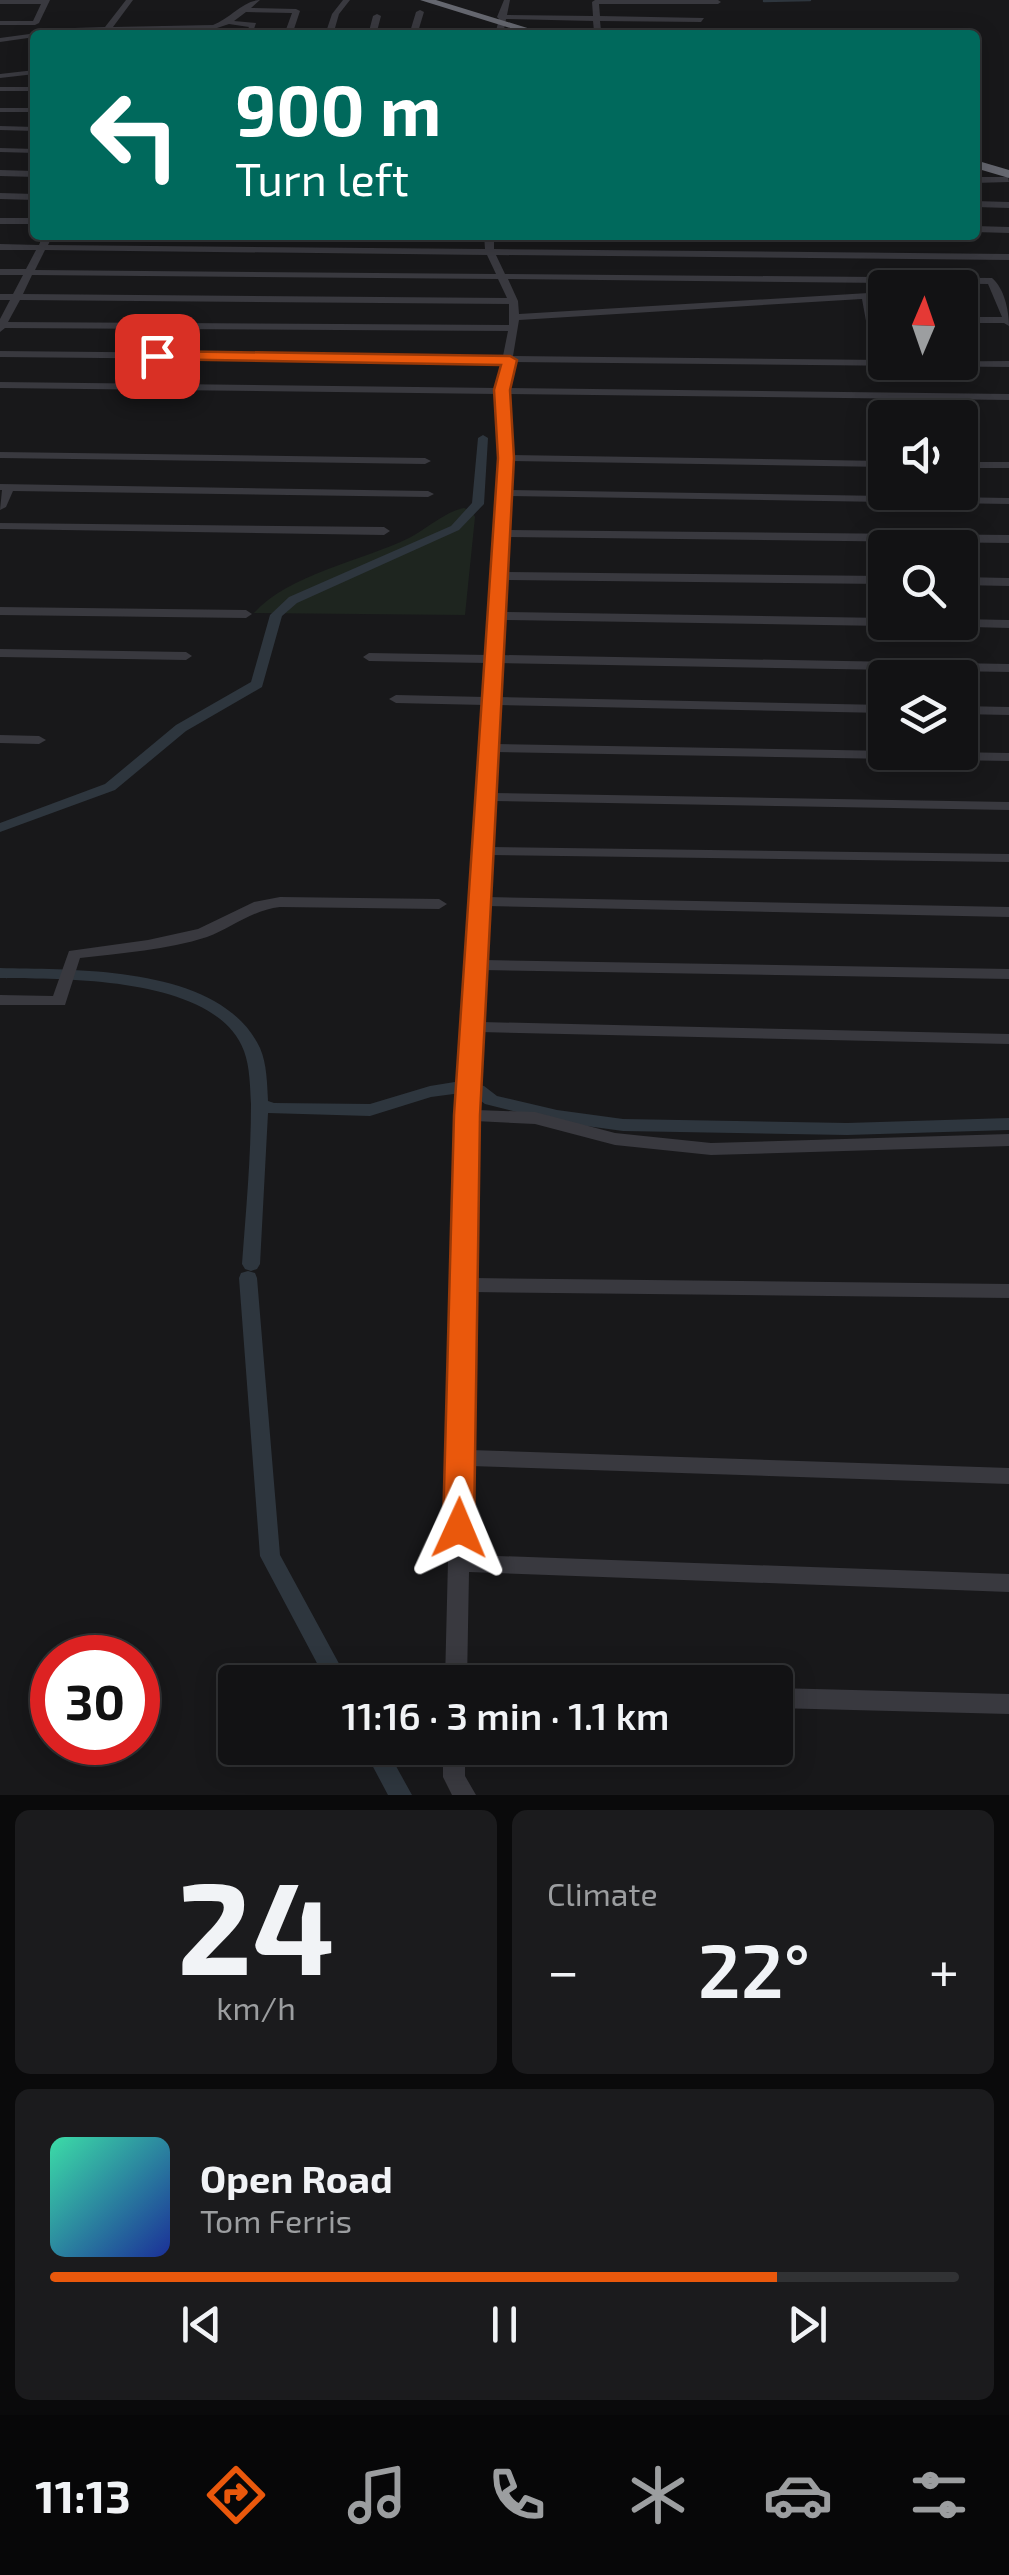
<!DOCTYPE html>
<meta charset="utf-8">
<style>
:root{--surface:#121214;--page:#1b1b1d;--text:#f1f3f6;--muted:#9c9ea0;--line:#313234;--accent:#ea580c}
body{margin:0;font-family:"Exo 2",sans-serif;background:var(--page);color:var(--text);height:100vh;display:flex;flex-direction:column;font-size:38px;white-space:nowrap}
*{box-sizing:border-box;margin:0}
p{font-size:32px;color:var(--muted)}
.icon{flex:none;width:55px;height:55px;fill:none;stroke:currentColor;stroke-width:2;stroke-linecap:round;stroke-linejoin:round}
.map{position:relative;height:1795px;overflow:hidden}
.sheet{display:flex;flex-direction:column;gap:15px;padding:15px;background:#0a0a0b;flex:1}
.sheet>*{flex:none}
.hud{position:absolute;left:30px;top:30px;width:950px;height:210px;border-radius:10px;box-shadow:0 5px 25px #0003,0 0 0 2px var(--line);background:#00695c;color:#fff;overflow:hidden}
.needle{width:65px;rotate:2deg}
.controls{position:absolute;left:868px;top:270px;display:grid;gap:20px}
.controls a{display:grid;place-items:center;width:110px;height:110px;border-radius:10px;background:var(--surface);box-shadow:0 5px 25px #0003,0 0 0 2px var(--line);font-size:50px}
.speed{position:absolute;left:30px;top:1635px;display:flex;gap:20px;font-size:50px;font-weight:700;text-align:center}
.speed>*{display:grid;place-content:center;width:130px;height:130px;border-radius:50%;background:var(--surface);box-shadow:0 5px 25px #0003,0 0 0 2px var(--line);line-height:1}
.speed .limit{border:15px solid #d22;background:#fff;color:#111}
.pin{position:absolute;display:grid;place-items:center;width:85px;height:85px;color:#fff;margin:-42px;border-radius:20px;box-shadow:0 5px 15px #0006}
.me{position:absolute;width:110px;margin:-55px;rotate:1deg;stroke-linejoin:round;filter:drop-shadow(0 0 8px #0008)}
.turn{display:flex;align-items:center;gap:35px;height:210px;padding:0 40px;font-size:45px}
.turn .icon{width:130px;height:130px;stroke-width:2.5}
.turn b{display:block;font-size:70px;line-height:85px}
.big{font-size:75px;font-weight:600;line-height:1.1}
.sheet .widget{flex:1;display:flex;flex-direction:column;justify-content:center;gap:15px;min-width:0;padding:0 35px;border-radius:15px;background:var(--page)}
.sheet .dial{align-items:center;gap:0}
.dial b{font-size:130px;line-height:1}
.song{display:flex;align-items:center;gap:30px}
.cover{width:120px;height:120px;border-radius:15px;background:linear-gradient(135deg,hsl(160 70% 55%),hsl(230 70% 35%))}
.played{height:10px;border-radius:5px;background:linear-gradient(90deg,var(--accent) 80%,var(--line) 80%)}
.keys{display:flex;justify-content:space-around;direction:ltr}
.heat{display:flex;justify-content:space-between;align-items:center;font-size:55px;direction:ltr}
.sheet .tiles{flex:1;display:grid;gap:15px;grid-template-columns:1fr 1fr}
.widget:last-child{grid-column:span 2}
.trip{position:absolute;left:218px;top:1665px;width:575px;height:100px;border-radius:10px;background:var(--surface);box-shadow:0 5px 25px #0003,0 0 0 2px var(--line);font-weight:600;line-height:100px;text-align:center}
.tab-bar{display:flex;height:160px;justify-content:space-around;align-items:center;background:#070708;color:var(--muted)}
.tab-bar .icon{width:70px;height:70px}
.tab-bar .active{color:var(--accent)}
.tab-bar b{font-size:45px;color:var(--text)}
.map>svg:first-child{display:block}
</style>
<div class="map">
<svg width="1009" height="1795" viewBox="0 0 1009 1795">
<rect width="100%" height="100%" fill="#18181a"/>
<path fill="#1e251f" d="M464,508L472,511L475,517L465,615L254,613C289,574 362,561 409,538C427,529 444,512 464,508Z"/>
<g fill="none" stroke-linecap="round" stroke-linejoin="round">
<path stroke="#2e363e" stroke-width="2.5" d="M764,1L810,0"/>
<path fill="#2e363e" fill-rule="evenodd" d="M483,435L488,438L484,504L459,530L297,603L282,616L262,687L186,731L115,790L0,832V823L105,784L176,725L251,682L270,615L289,597L451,526L472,503L478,438Z
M0,968C77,970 221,965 260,1048C267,1064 267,1084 268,1101L274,1103L370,1104L430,1086L461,1081L484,1086L497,1096L557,1110L623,1119L847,1123L1009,1118V1130L847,1135L623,1131L557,1122L485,1104L473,1095L461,1093L431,1097L370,1116L268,1113L260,1264L257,1269L251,1271L245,1269L242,1264C246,1211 251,1157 251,1104C250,1087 250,1067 244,1051C216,976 66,979 0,978Z
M248,1271L255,1273L257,1278L280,1555L349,1682H327L260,1556L239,1278L241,1273Z
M363,1748H386L412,1795H388Z"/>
<path fill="#39393f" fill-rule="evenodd" d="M0,0H50L39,23L35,25H0V21H33L41,4H0Z
M126,0H133L113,27L213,25C229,19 244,0 260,0L251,8L296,9L300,11L292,35H284L292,13L246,12L234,21L256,23L252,35H244L249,27L229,24L205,32L202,29L109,31L105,34L102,32L35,35V37L0,42V38L74,28L105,27Z
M343,0H350L339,14L333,35H325L332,14Z
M504,0H510L507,15L593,16L592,2L595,0H718L721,2L718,4H599L600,16L704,18L701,22L600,21L601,30L609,35H600L594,31L593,21L506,19L503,35H495L499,19L497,17Z
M420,10L424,12L417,35H409L416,12Z
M377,14L381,16L376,35H368L373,16Z
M35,70V74L0,78V74Z
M0,87H35V91H0Z
M0,108H35V112H0Z
M0,126L35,127V131L0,130Z
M0,148L35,149V153L0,152Z
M0,170L35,171V177L0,176Z
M975,177H1008L1009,182L975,183Z
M0,193L35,194V200L0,199Z
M975,201L1009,202V208L975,207Z
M0,218H35V224H0Z
M975,226L1009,227V233L975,232Z
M43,235H53L48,245L485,249L484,235H494V249L1009,254V260L496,255L505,274L992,278C1004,288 1009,310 1009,326L1004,323H960V317H1002L988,284L508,279L518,301L519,314L885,292V298L871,299L873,316H885V322L866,321L862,299L519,320L513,356L885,360V362L1009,361V367L512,362L508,388L1009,394V400L507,394L511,455L885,461V467L511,461L510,490L1009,498V504L509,496L508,530L1009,535V543L507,537L505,572L885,576V584L505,580L503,612L885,618V622H891L885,626L503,620L501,655L1009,664V672L500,663L498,697L885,705V713L498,705L496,744L1009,753V761L495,752L493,793L1009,802V810L493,801L490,847L1009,854V862L490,855L487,897L1009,907V917L487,906L484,960L1009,969V979L483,970L481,1022L1009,1034V1044L480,1032L476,1110L535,1112L615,1133L711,1143L1009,1134V1146L711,1155L615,1145L535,1124L475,1121L473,1278L1009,1284V1298L473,1292L470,1450L1009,1468V1484L470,1466L469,1555L1009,1574V1592L469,1572L467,1682H445L459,1115L485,705L396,703L389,699L396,695L485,697L487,663L369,661L363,657L369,653L488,655L500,458L497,394L0,388V382L497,388L502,362L0,357V351L503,356L508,331L5,328L0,332V319L10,300H0V294H13L23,275H0V269H26L36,250H0V244L39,245ZM45,250L487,255L496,274L35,270ZM32,275L498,279L507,298L23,294ZM20,300L509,304V325L8,322Z
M0,452L425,458L431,461L425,464L0,458Z
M960,462H1009V468H960Z
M0,484L428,491L434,494L428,497L13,491L6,507L0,510L2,490H0Z
M0,523L384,527L390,531L384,535L0,529Z
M960,577L1009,578V586L960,585Z
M0,607L246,610L252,614L246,618L0,615Z
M960,619L1009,620V628L934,626L928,622H960Z
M0,649L186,652L192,656L186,660L0,657Z
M960,706L1009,707V715L960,714Z
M0,735L39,736L46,740L39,744L0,743Z
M280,897L439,899L447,904L439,909L280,907C252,910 232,928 207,937C167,950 122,953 80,958L65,1005H0V995L53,996L69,951L148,940L198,929L254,902Z
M775,1688L1009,1694V1714L775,1708Z
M443,1748H465V1776L476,1795H452L443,1777Z"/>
<path fill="#65676f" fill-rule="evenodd" d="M420,0H436L550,35H533Z
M975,160L1009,170V178L975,168Z"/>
</g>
<path fill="#ea580c" stroke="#983908" stroke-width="2.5" d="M157,351L510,356L517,360L510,390L514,458L480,1115L474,1528L470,1538L459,1542L448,1538L443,1528L454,1115L498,458L494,390L501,365L151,359L149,356Z"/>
</svg>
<div class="controls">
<a><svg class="needle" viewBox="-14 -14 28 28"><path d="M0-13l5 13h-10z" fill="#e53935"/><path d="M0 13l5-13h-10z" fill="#9c9ea0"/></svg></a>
<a><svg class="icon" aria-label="sound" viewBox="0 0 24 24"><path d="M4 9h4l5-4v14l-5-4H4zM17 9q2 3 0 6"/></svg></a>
<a><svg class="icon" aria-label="search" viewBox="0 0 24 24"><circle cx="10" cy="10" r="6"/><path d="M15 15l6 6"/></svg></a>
<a><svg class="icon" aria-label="layers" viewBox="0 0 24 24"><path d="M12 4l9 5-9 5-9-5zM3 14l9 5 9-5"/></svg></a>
</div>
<div class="speed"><div class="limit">30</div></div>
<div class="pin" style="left:157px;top:356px;background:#d93025"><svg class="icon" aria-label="arrive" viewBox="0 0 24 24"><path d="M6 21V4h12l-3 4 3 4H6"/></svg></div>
<svg class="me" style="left:459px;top:1528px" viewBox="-20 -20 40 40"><path d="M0-17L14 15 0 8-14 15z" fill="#ea580c" stroke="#fff" stroke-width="4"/></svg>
<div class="trip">11:16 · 3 min · 1.1 km</div>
<div class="hud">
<div class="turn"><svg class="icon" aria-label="left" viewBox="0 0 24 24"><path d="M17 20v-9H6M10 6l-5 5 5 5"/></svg><div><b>900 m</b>Turn left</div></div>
</div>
</div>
<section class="sheet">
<div class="tiles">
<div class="widget dial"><b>24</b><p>km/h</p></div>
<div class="widget"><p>Climate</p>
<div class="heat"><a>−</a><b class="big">22°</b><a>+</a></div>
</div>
<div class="widget">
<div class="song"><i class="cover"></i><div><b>Open Road</b><p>Tom Ferris</p></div></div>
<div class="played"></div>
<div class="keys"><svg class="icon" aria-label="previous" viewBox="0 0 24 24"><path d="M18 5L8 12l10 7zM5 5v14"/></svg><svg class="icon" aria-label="pause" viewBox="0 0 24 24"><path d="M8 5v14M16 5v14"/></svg><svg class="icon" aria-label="next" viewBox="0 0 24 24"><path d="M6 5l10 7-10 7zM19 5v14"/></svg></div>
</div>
</div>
</section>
<nav class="tab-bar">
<b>11:13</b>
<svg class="icon active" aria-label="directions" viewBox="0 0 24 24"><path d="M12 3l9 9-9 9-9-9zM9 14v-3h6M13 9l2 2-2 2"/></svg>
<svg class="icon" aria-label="music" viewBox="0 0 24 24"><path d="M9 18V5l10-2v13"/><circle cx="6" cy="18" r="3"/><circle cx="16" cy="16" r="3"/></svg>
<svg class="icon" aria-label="phone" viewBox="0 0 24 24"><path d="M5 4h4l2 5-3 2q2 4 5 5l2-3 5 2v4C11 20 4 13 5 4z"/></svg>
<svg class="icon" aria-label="climate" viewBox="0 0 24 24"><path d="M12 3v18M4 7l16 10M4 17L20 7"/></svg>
<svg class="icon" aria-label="car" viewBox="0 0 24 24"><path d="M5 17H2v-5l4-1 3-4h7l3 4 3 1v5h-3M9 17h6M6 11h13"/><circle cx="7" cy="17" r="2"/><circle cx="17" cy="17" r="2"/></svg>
<svg class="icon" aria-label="filters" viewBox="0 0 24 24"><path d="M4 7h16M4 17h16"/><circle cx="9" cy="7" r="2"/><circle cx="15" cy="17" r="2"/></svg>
</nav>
